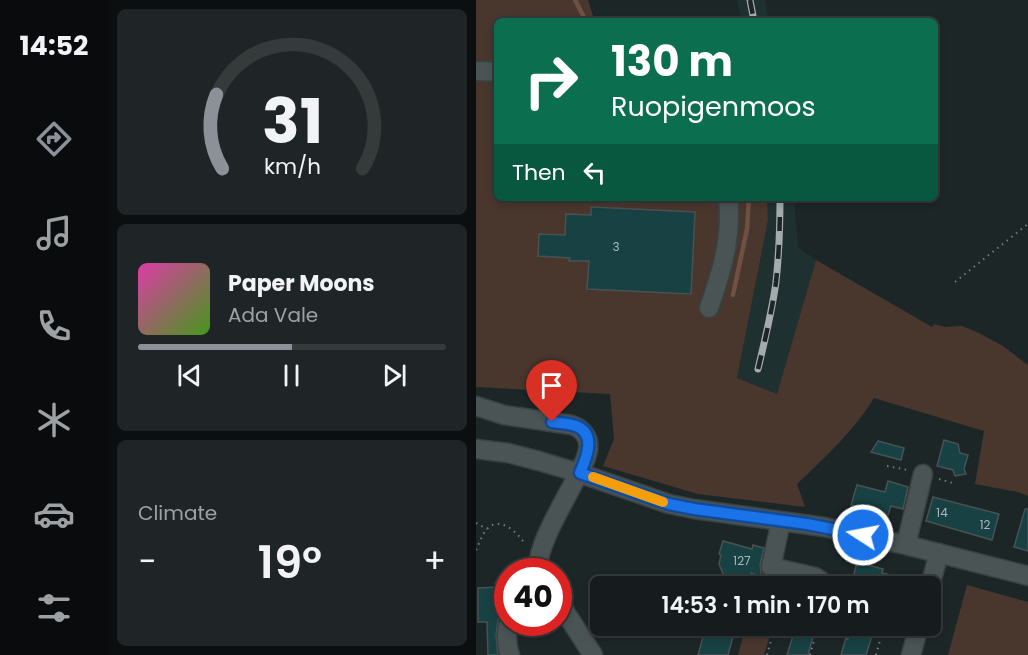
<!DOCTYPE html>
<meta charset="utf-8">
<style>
:root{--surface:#161c1d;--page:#1f2526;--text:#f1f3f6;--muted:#9ea1a4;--line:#353a3b;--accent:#8c9099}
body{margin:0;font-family:Poppins,sans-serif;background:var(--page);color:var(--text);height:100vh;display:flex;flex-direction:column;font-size:22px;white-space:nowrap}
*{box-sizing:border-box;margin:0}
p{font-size:20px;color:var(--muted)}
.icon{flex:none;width:33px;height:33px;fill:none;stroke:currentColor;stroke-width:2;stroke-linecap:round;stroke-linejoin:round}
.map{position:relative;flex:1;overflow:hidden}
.sheet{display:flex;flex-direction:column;gap:9px;padding:9px;background:#0c0f10;width:368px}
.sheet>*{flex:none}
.top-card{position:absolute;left:18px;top:18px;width:444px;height:183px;border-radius:9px;box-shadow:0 3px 9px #0003,0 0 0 2px var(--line);background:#0b6e4f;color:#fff;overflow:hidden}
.speed{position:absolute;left:18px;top:558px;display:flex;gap:12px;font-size:30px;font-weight:700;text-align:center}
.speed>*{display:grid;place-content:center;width:78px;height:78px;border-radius:50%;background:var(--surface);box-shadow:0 3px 9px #0003,0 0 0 2px var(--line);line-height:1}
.speed .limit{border:9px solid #d22;background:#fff;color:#111}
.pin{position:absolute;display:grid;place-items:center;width:51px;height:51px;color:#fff;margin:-62px -26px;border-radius:50% 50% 50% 0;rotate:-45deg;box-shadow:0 0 6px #0007}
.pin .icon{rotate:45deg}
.me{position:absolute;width:66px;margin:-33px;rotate:281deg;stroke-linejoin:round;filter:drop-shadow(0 0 4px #0008)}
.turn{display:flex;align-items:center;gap:21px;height:126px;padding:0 18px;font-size:27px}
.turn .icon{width:78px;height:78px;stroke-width:2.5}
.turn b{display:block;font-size:42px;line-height:51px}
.then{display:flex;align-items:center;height:57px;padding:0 18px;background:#0003;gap:12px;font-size:22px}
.big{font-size:45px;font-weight:600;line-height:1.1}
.sheet .widget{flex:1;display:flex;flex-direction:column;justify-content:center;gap:9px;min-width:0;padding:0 21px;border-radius:9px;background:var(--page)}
.sheet .dial{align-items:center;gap:0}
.dial svg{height:156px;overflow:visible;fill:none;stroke:var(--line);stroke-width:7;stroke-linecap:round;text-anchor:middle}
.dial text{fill:var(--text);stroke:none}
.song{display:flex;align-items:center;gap:18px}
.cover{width:72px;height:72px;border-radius:9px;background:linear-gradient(135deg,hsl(320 70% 55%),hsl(100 70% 35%))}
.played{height:6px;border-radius:3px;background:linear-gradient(90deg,var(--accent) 50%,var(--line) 50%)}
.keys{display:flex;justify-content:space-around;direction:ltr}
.heat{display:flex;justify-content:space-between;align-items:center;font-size:33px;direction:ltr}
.trip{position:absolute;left:114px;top:576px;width:351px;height:60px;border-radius:9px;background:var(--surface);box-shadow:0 3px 9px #0003,0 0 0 2px var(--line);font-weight:600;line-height:60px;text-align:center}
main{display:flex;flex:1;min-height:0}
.dock{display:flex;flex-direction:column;width:108px;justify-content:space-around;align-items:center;background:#090b0c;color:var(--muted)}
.dock .icon{width:42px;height:42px}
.dock .current{color:var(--accent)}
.dock b{font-size:27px;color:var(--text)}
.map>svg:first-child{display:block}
</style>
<main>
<nav class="dock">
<b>14:52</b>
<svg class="icon current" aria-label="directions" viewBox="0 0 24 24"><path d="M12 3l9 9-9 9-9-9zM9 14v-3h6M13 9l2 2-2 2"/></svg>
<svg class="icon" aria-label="music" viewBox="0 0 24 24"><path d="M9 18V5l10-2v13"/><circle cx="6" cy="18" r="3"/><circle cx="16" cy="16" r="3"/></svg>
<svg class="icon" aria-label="phone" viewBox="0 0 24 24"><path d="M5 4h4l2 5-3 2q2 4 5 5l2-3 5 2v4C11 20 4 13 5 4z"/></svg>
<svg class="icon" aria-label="climate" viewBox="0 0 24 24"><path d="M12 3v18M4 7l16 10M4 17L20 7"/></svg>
<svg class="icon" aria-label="car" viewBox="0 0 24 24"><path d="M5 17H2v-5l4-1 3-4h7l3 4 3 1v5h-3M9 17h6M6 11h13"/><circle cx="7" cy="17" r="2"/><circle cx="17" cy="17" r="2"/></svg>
<svg class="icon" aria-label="filters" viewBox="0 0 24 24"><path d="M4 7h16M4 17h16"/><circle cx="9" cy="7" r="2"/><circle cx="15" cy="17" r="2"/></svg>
</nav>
<section class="sheet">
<div class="widget dial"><svg viewBox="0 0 100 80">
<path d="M14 69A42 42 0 1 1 86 69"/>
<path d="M14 69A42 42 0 0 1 11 31" stroke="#8c9099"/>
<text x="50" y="56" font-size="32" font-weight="700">31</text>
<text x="50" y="72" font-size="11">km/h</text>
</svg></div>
<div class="widget">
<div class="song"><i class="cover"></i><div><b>Paper Moons</b><p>Ada Vale</p></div></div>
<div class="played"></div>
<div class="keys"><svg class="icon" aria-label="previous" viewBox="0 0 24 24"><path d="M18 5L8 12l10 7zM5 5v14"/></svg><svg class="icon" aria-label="pause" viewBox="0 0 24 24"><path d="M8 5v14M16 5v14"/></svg><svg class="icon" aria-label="next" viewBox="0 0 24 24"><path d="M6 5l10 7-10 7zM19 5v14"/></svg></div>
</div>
<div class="widget"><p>Climate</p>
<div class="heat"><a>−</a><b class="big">19°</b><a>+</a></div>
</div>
</section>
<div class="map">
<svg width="553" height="655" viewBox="0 0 553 655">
<rect width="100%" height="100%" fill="#1d2627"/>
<path fill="#1f3031" d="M261,0H289L293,21H265Z
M291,198H318L322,247L340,260L301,394L261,378L292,220Z"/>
<path fill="#49372e" d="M0,0H112L118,19L121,21H21V198H291L292,220L261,378L301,394L340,260L456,327L458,324L469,327L486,326L503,333L527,346L552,365V496L542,492L499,484L508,431L398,398C378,431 349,457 321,484L329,507L222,494L127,466L138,439L134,394L0,387Z
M491,585L552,602V655H472Z
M270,626H297L288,655H262Z"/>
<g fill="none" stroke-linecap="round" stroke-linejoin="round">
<path stroke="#6f5143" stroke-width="4.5" d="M99,0L110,21
M257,295L271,229L273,198"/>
</g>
<path fill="#174143" stroke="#485253" stroke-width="1.5" d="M115,207L219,212L215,294L111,289L113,261H93L94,258L62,256L63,234L89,235L90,214L115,215Z
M468,440L482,444L484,453L492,455L488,469L490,474L479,476L477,470L461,466Z
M402,441L428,448L425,460L395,452Z
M412,481L432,487L427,509L415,506L412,515L375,505L381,485L409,492Z
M457,497L523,514L516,540L450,521Z
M549,509H552V551L538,547Z
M247,541L276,549L277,545L288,548L284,565L285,572L284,576L275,573L271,586H245L248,576L243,564L245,555L243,554Z
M381,562L407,569L406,573L443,582V586H375Z
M24,587L25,614L22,620L20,635L22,655H12L11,622H2V588Z
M230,626H260L252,655H222Z
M320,626H340L332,655H311Z
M376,626H399L390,655H365L370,638L372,639Z"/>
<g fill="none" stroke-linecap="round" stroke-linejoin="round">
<defs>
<path id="minor" d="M0,71L21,72
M233,308C246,270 256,238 252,198
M0,406L28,415L96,425C107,429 114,438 112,450C111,456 108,463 105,468C95,492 57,548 63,572
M0,449L32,453L63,461L103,473L193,504L218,509L348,527L430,545L553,576
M305,521L295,567L339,577L345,581L346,586
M430,545L447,474
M454,586L463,553
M82,601L117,655
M33,622C30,634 30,644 34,655
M435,655L443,626"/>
</defs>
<use href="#minor" stroke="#3a4142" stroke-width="21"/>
<path stroke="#737a7b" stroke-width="2" stroke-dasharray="1.5 4.5" stroke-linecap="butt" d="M479,282L553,223
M411,466L432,470
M463,479L480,484
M0,523L11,529
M0,550C3,544 6,534 11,529C24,515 42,533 49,544
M291,655L299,626
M334,655L342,626
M400,655L408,626"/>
<use href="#minor" stroke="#4a5454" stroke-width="18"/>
<defs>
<path id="rail" d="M274,0L278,21
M282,369C289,340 296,311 300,282C303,254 304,226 304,198"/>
</defs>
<use href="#rail" stroke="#a5abac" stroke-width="7"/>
<use href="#rail" stroke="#1d2627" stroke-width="4.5" stroke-dasharray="14" stroke-linecap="butt"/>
</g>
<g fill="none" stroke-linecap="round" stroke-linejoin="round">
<defs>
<path id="route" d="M76,422C83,423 92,423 100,426C121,434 110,459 104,473L193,504L218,509L331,524L387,535"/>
</defs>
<use href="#route" stroke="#114b97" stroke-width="15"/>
<use href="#route" stroke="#1a73e8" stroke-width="10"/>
<path stroke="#f59e0b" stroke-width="10" d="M117,477L187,502"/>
</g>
<g text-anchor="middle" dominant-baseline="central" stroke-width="6" stroke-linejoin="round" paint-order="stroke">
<g font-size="12" fill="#aab8ba">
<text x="140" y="246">3</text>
<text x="466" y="512">14</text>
<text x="509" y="524">12</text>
<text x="266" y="560">127</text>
</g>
</g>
</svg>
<div class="speed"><div class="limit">40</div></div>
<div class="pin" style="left:76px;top:422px;background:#d93025"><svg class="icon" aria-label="arrive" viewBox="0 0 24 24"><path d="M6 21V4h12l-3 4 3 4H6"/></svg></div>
<svg class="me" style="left:387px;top:535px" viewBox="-20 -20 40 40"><circle r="17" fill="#1a73e8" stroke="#fff" stroke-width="3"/><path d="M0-11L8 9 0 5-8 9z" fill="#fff"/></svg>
<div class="trip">14:53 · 1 min · 170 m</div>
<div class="top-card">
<div class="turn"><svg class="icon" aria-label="right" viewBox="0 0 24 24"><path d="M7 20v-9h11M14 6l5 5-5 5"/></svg><div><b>130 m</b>Ruopigenmoos</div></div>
<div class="then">Then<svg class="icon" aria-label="left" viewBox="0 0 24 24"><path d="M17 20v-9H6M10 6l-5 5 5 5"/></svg></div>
</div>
</div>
</main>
